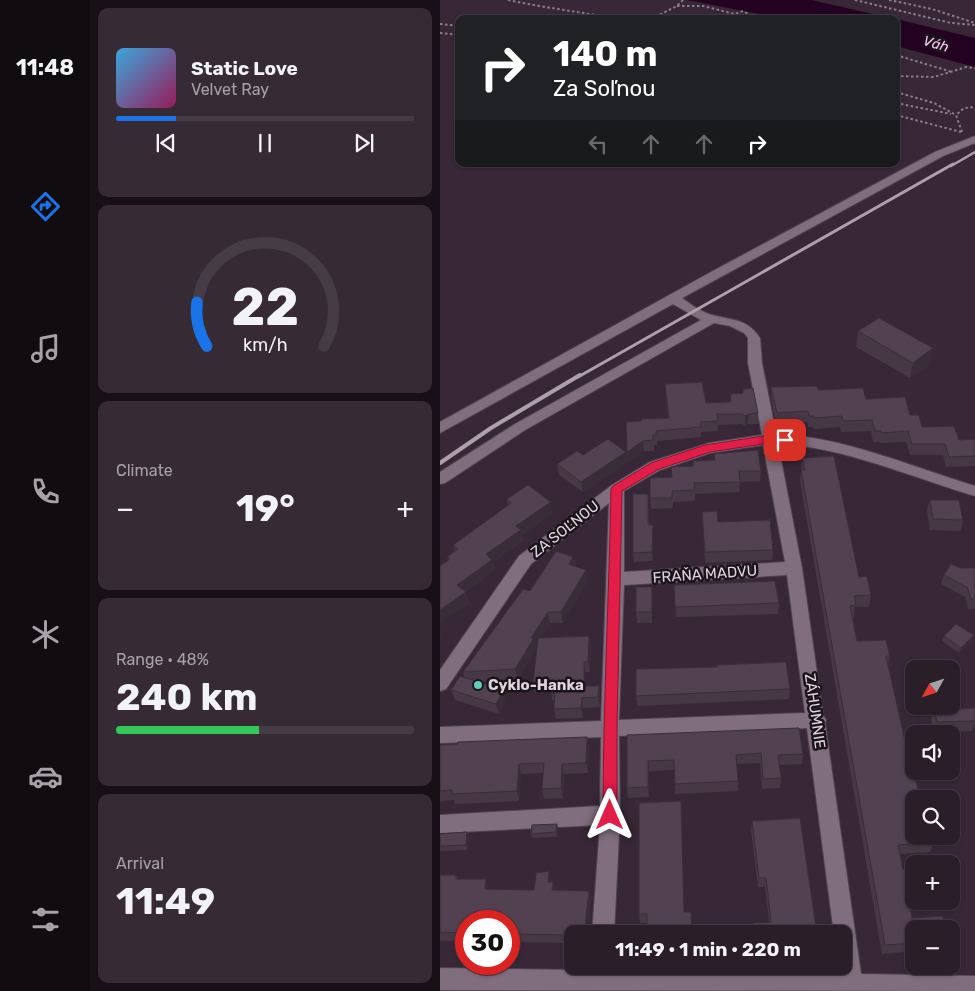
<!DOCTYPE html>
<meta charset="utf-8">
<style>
:root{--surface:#2a1e29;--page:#362b35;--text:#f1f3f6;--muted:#a5a2a8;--line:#463c46;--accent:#1a73e8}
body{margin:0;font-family:Rubik,sans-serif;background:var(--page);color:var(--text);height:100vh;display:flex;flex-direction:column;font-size:19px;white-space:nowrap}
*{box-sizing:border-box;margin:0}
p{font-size:16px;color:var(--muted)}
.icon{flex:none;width:28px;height:28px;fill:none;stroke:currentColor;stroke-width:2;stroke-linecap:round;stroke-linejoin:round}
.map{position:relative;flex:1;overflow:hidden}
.details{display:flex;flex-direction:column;gap:8px;padding:8px;background:#171017;width:350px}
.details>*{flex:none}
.top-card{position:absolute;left:15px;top:15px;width:445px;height:152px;border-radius:10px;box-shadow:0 1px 4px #0004,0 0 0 1px var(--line);background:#202124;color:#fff;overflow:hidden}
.needle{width:32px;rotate:230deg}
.buttons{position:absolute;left:465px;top:660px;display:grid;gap:10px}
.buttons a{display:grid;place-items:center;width:55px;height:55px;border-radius:10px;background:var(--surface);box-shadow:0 1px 4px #0004,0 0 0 1px var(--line);font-size:25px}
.speed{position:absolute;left:15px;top:910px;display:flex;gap:10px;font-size:25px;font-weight:700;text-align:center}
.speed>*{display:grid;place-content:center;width:65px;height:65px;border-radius:50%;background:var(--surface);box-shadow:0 1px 4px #0004,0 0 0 1px var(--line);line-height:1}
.speed .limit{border:8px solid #d22;background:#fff;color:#111}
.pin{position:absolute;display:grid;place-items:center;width:42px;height:42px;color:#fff;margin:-21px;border-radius:10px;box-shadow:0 2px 8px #0006}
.me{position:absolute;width:55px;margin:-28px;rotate:0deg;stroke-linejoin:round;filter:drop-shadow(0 0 4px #0008)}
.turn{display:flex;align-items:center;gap:18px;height:105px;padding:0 15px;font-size:22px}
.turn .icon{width:65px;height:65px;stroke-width:2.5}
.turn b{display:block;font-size:35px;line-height:42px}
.lanes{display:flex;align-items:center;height:48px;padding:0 15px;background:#0003;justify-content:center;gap:25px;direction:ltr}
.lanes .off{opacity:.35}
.big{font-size:38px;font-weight:700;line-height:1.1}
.details .widget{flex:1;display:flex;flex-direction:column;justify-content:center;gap:8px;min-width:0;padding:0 18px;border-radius:10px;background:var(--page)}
.details .dial{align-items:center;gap:0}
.dial svg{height:130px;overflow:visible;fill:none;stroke:var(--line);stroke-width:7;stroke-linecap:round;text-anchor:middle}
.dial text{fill:var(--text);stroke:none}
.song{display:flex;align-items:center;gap:15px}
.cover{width:60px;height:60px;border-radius:8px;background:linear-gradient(135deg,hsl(200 70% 55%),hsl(330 70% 35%))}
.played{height:5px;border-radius:2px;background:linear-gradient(90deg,var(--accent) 20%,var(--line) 20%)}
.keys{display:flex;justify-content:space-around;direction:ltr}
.heat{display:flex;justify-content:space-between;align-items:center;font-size:28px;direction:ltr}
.charge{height:8px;border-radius:4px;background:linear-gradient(90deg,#34c759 48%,var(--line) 0)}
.trip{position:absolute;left:124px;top:925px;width:288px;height:50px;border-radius:10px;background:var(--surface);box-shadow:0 1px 4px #0004,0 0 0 1px var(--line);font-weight:700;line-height:50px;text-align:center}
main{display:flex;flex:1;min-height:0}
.tab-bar{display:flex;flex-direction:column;width:90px;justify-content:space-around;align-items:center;background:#110c10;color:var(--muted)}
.tab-bar .icon{width:35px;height:35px}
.tab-bar .on{color:var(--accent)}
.tab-bar b{font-size:22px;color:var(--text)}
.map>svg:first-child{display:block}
</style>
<main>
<nav class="tab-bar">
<b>11:48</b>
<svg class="icon on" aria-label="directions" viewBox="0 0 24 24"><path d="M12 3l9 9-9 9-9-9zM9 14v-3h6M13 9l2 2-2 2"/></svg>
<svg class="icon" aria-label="music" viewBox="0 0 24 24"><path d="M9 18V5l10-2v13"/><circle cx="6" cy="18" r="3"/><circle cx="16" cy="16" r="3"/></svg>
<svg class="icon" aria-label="phone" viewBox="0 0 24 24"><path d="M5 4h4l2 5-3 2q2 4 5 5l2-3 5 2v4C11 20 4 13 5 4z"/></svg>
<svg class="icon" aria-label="climate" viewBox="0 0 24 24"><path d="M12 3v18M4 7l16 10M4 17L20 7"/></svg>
<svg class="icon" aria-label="car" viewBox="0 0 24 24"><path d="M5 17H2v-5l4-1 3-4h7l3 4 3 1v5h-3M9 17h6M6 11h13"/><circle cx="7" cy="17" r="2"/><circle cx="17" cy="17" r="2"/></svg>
<svg class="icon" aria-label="filters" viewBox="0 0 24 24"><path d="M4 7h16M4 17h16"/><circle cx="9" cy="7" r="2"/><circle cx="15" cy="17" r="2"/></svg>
</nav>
<section class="details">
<div class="widget">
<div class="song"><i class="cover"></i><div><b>Static Love</b><p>Velvet Ray</p></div></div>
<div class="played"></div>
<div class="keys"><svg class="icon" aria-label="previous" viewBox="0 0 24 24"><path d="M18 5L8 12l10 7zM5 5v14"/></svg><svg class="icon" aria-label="pause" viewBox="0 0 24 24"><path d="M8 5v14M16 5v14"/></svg><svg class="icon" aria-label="next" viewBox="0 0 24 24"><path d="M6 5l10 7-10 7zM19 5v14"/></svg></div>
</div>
<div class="widget dial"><svg viewBox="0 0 100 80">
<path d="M14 69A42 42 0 1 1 86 69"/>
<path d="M14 69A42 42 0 0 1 8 42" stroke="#1a73e8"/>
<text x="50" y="56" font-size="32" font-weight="700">22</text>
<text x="50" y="72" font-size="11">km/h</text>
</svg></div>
<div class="widget"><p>Climate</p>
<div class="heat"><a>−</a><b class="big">19°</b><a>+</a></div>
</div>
<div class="widget"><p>Range · 48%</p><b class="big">240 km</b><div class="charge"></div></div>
<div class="widget"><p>Arrival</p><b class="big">11:49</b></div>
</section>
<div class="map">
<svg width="535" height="991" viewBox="0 0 535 991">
<rect width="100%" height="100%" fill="#382837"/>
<path fill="#230222" d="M247,0H371L455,19H344Z
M456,19L535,38V67L456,46Z"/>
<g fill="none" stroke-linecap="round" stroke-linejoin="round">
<defs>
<path id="minor" d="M535,136V143L503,156L242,298C250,304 260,311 269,314C291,321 306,317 320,338L322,363L336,434C400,436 473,467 535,486V496C474,478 401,446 338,444L362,568L383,715L386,720L385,723L421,974L535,976V991L0,990V968L400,974L399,966H402V934H394L367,728L179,736L180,815L174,934H152L160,825L0,833V815L160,806L161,737L0,743V727L161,721L169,503L91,564L6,689L0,691V670L79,556L172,485L210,462L269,443L322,435L308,363V338L304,333L290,326L274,323L85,430L5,483L0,484V472L75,424L261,320L233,304L0,433V422L271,272L495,152ZM323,445L345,562L184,572V491L220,470L270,453ZM347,575L365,713L179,720L184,585Z"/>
</defs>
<use href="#minor" stroke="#514450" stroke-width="2"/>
<path stroke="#8a7d89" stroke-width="2" stroke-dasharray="2.5 2.5" stroke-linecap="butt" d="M68,0C105,8 142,12 179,19
M415,0L511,23L535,25
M449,0L492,9L535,23
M237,6H263L295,14L303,11L317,19
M211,19L237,6L243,0
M0,24L19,26
M0,33L19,35
M456,55L512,72
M456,76L494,77L526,67L535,68
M456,92L494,103L516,115
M456,103L511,114
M456,115L521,132
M522,132L516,115L524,108L535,107"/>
<use href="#minor" fill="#806e7e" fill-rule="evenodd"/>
<path stroke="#aca1ab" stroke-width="2.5" d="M511,166L535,152"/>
<path stroke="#aca1ab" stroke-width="3" d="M138,377L513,164"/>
<path stroke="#aca1ab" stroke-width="4" d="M0,463L51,428L140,375"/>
</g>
<path fill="#473845" d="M418,331L490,364L470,378L416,347Z
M225,384L266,403L290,402L303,393V389L318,413V424H308L305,426L302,424L278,425V431L261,432V437L217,441V445H214V451H204L188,462L187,452L201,421L228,418Z
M331,387L378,390L426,399L470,415L482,427L519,440L535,439V466L506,467L503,455H470L466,442L440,443V442H433L431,431L401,432L400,427L373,429V427H368L367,422L336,424L331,397Z
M186,452L187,463L143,492L119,475L117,464Z
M274,454L321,471L320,481L300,482L299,492L255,494V501L233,502V508L211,509L210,498L253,466L274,460Z
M362,458L419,577L431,595L429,607H415L414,617H412L417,641L450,656L448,664L474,799L494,842L490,852L460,854L463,869H474V901H487L468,902L474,929V951L442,954L360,481Z
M208,494L209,525L213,534V561L194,562L193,553Z
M67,499L113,513L82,535L83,541L53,562L55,570L25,592L29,603L0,623V566L8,560L7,557L15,551L13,545L68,505Z
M490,500L523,520L521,531L490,530L487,510Z
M262,512L278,522L333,550L332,560L265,563Z
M133,557L135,566L148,580L123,623H110L100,638L149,636L151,646L150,672H145V686H159L160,696V707L143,708V718L116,719L114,709L115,701L112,700L111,692L95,693L93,683L98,641L95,645L96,648L78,680L37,682L64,690L66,701L59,714L15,700L11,690L25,678L23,672L90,591Z
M535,568V609H528L525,597L501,584L504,575Z
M234,585L339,603L338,614L236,617Z
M212,597V623H197L196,612Z
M504,636L532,641L519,653L502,641Z
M350,689L349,699L197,706L196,696Z
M535,708V723L532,731L494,732L491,720L494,710Z
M187,735L363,754L362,764L339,765L341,778L340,788L322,789L320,763L297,764L298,781V791L235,794V770L209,771V797L188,798L187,788Z
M147,737L149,747L148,773L124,774L123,798L104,799L102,789L103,773L81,774L79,801L15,804L14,800L0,801V745Z
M241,801L207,923H200L199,914Z
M312,821L377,934H313V923L329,922L325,887H318L311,831Z
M117,824L118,829L117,837L92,838L91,834Z
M0,834L29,837L27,850L0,851Z
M109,871L111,882H113L115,890L150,900L147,934H132V943L69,942V921H26V941H0V875H16L18,879L49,888V889L94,890Z"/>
<path fill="#392e38" d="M493,348L490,364L470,378L473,363Z
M309,414L308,424L305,426V416Z
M203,441L204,451L188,462L187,452Z
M186,452L187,463L143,492L141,482Z
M111,502L113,513L82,535L83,541L53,562L55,570L20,595L17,585L46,554L76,526Z
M213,525V561L212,552Z
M133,557L135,567L129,564Z
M146,570L148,580L123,623L121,612Z
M26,592L29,603L0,623V610Z
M108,612L110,623L95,645L96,648L78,680L75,669L91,638Z
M0,627L3,637L0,640Z
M534,635L532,641L519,653L521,648Z
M149,636L151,646L150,672L148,662Z
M144,662L145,672V696L144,686Z
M159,686L160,696V707L158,697Z
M64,690L66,701L59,714L56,704Z
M142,698L143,708V718L141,708Z
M147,737L149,747L148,773L146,763Z
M208,761L209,771V797L208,787Z
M79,764L81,774L79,801L77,791Z
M122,764L124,774L123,798L121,788Z
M117,824L118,829L117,837L116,832Z
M27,832L29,837L27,850L26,845Z
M109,871L111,880L110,891L108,882Z
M46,879L49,888L48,898L45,889Z
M113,882L116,891L112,890Z
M149,891L150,900L147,934L145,927Z"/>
<path fill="#524150" stroke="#392e38" d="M439,318L493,348L473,363L418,331Z
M262,382L266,403L290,402L291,394L303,393V389L313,388L318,413L309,414L305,416L302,414H277L278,421L261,422V427L216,431V435H213V440L203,441L187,452L186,422L201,421V419L229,418L225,384Z
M377,386L378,390L423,388L426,399L465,397L470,415H479L482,427L514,426L519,440L535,439V456L509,457L505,444H472L468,431L442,433L441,431H435L432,420L403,421L402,416L374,418V416H369L368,411L337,413L331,387Z
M168,439L186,452L141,482L117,464L137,451L143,455Z
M318,450L321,471H299L300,482L254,483L255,490L232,491V498H210V478L232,477L231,467L253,466V461L275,460L274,454Z
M394,456L419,577L427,576L431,595L414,596L416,605L410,606L417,641L446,640L450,656H446L474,781H476L480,799H474V836H492L494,842L458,845L463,869H474V893H467L472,918L503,916L505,929H474V943L445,945L361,470H365L362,458Z
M88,485L111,502L76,526L81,530L46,554L52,560L17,585L26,592L0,610V566L10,559L7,557L18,549L13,545L71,503L67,499Z
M193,494H208V525H213L212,552L193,553Z
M490,500H519L523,520L493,519Z
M277,511L278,522L330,520L333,550L265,552L262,512Z
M116,551L133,557L129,564L146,570L121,612H108L91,638H94L75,669L23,672L83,589L90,591Z
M511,564L520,568H535V599H531L527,587L504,575Z
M335,581L339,603L235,607L234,585Z
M196,587H212V612H196Z
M516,624L534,635L521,648L504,636Z
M149,636L148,662H144V686H159L158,697L142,698L141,708L114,709L115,692L110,690L111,682L93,683L98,638Z
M346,662L350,689L196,696V669L277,667V665Z
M20,676L64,690L56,704L11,690Z
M535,708V721L497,722L494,710Z
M359,728L363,754L338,755L341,778L323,779L321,753L296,755L298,781L235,784L234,760L208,761V787L187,788V735Z
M147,737L146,763L122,764L121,788L102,789L104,763L79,764L77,791L12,794V790L0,791V745L18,744V742Z
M241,801L244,912H251L252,934H207V914H199V803Z
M360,818L377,934H314L313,923L331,922L326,878H319L312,821Z
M117,824L116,832L91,834L92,825Z
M27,832L26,845L0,846V834Z
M109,871L108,882H113L112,890L149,891L145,927H134L132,935L69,934V921H26V933L0,932V875H16V879H46L45,889L94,890L96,873Z"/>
<path fill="#e11d48" stroke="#92132f" d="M330,435L345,436L351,440L345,443H330L270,452L219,469L182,491L177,727V815L175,820L170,822L165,820L163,815C163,706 169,598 171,489L173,486L211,463L265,445Z"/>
<circle fill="#5dceb8" stroke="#1b141a" stroke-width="2" cx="38" cy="685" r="5"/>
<g text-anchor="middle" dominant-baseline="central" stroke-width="5" stroke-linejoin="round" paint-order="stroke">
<g font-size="14" font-style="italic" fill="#fdc4f9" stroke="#1b141a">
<text transform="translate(496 44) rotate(17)">Váh</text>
</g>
<g font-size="15" fill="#ded4dd" stroke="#1b141a">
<text transform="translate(125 529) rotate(-38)">ZA SOĽNOU</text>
<text transform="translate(265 574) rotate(-4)">FRAŇA MADVU</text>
<text transform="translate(375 711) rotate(82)">ZÁHUMNIE</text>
</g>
<g font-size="15" font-weight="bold" fill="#ded4dd" stroke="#1b141a" text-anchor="start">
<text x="48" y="685">Cyklo-Hanka</text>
</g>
</g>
</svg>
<div class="buttons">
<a><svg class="needle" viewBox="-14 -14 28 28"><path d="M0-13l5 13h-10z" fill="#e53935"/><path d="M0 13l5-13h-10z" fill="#a5a2a8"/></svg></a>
<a><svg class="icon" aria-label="sound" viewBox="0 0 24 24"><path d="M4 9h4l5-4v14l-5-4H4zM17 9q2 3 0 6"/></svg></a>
<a><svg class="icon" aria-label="search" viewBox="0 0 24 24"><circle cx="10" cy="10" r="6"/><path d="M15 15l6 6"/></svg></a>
<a>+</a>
<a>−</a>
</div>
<div class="speed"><div class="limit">30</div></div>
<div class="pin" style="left:345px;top:440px;background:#d93025"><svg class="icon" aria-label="arrive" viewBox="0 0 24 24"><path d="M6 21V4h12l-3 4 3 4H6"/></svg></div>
<svg class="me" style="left:170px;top:815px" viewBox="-20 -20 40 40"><path d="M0-17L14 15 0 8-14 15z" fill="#e11d48" stroke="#fff" stroke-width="4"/></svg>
<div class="trip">11:49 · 1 min · 220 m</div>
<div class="top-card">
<div class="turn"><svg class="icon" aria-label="right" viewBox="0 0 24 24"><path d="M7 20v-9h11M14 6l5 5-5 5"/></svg><div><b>140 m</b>Za Soľnou</div></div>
<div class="lanes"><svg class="icon off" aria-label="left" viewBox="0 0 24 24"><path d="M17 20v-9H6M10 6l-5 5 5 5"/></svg><svg class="icon off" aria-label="ahead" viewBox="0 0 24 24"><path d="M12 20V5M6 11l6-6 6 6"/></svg><svg class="icon off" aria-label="ahead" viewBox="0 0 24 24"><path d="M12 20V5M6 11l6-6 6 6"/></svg><svg class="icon" aria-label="right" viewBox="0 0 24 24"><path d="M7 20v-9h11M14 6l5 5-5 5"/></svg></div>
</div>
</div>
</main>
